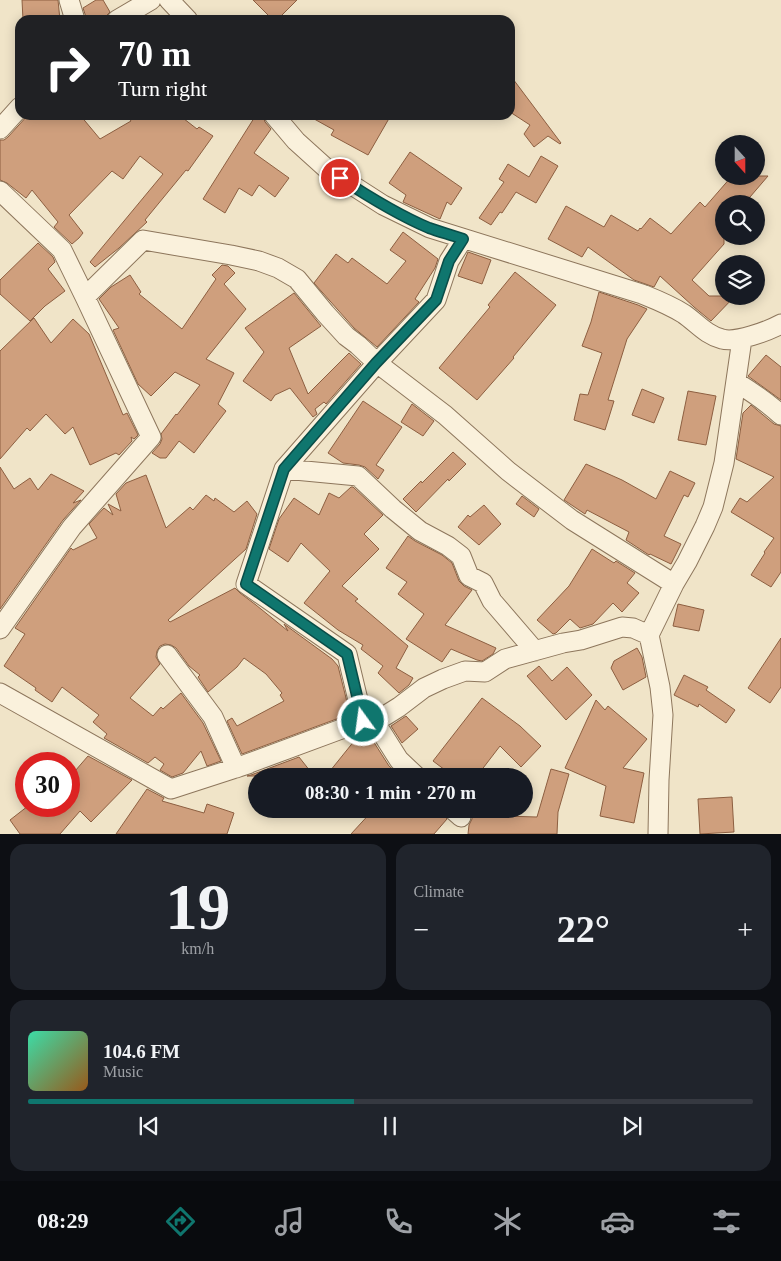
<!DOCTYPE html>
<meta charset="utf-8">
<style>
:root{--surface:#171b24;--page:#20242c;--text:#f1f3f6;--muted:#9ea1a6;--line:#363941;--accent:#0f766e}
body{margin:0;font-family:"Times New Roman",serif;background:var(--page);color:var(--text);height:100vh;display:flex;flex-direction:column;font-size:19px;white-space:nowrap}
*{box-sizing:border-box;margin:0}
p{font-size:16px;color:var(--muted)}
.icon{flex:none;width:28px;height:28px;fill:none;stroke:currentColor;stroke-width:2;stroke-linecap:round;stroke-linejoin:round}
.map{position:relative;height:834px;overflow:hidden}
.sheet{display:flex;flex-direction:column;gap:10px;padding:10px;background:#0d0f14;flex:1}
.sheet>*{flex:none}
.hud{position:absolute;left:15px;top:15px;width:500px;height:105px;border-radius:15px;box-shadow:0 2px 12px #0003;background:#202124;color:#fff;overflow:hidden}
.needle{width:32px;rotate:159deg}
.fabs{position:absolute;left:715px;top:135px;display:grid;gap:10px}
.fabs a{display:grid;place-items:center;width:50px;height:50px;border-radius:50%;background:var(--surface);box-shadow:0 2px 12px #0003;font-size:25px}
.speed{position:absolute;left:15px;top:752px;display:flex;gap:10px;font-size:25px;font-weight:700;text-align:center}
.speed>*{display:grid;place-content:center;width:65px;height:65px;border-radius:50%;background:var(--surface);box-shadow:0 2px 12px #0003;line-height:1}
.speed .limit{border:8px solid #d22;background:#fff;color:#111}
.pin{position:absolute;display:grid;place-items:center;width:42px;height:42px;color:#fff;margin:-21px;border:2px solid #fff;border-radius:50%;box-shadow:0 1px 5px #0007}
.me{position:absolute;width:55px;margin:-28px;rotate:346deg;stroke-linejoin:round;filter:drop-shadow(0 0 4px #0008)}
.turn{display:flex;align-items:center;gap:18px;height:105px;padding:0 20px;font-size:22px}
.turn .icon{width:65px;height:65px;stroke-width:2.5}
.turn b{display:block;font-size:35px;line-height:42px}
.big{font-size:38px;font-weight:700;line-height:1.1}
.sheet .tile{flex:1;display:flex;flex-direction:column;justify-content:center;gap:8px;min-width:0;padding:0 18px;border-radius:15px;background:var(--page)}
.sheet .dial{align-items:center;gap:0}
.dial b{font-size:65px;line-height:1}
.song{display:flex;align-items:center;gap:15px}
.cover{width:60px;height:60px;border-radius:8px;background:linear-gradient(135deg,hsl(160 70% 55%),hsl(30 70% 35%))}
.played{height:5px;border-radius:2px;background:linear-gradient(90deg,var(--accent) 45%,var(--line) 45%)}
.keys{display:flex;justify-content:space-around;direction:ltr}
.heat{display:flex;justify-content:space-between;align-items:center;font-size:28px;direction:ltr}
.sheet .tiles{flex:1;display:grid;gap:10px;grid-template-columns:1fr 1fr}
.tile:last-child{grid-column:span 2}
.trip{position:absolute;left:248px;top:768px;width:285px;height:50px;border-radius:25px;background:var(--surface);box-shadow:0 2px 12px #0003;font-weight:700;line-height:50px;text-align:center}
.menu{display:flex;height:80px;justify-content:space-around;align-items:center;background:#090b0e;color:var(--muted)}
.menu .icon{width:35px;height:35px}
.menu .selected{color:var(--accent)}
.menu b{font-size:22px;color:var(--text)}
.map>svg:first-child{display:block}
</style>
<div class="map">
<svg width="781" height="834" viewBox="0 0 781 834">
<rect width="100%" height="100%" fill="#f0e4c8"/>
<path fill="#cf9f7d" stroke="#8d5f41" d="M22,0H58L60,20H23Z
M96,0H103L110,12L107,15L106,20H87L83,8Z
M253,0H297L277,20H273Z
M510,75L561,143L560,144L548,136L534,147L524,134L530,125L510,112Z
M28,115H80L100,139L131,121L127,115H179L197,129L199,127L213,136L188,171L186,170L145,220L147,222L119,248L95,267L90,262L163,174L140,156L123,179L112,171L69,215L83,233L79,238L72,244L54,227L58,222L32,190L26,198L7,183L0,180V140H4L8,137Z
M256,115H263L265,122L271,129L254,153L289,178L275,197L259,185L252,196L239,188L225,213L203,199Z
M307,115H391L368,155L331,135L334,130Z
M410,152L462,188L451,205L447,202L440,219L403,202L406,195L389,183Z
M541,156L558,166L536,203L516,192L502,213L500,212L491,225L479,218L504,182L499,179L508,164L529,177Z
M732,176H768L744,204H724V244L692,280L709,296H735L711,321L694,307L660,276L654,287L634,280L588,247L582,257L548,239L566,206L604,227L611,215L638,231L640,228L641,229L650,218L671,234L700,202L705,207Z
M403,232L438,259L435,268L415,299L419,302L377,347L354,328L314,283L336,254L348,263L352,258L387,284L406,261L390,250Z
M38,243L53,257L55,262L48,269L65,291L45,306L30,321L0,294V280Z
M468,252L491,260L482,284L458,276Z
M222,265L228,266L235,273L224,284L246,309L206,359L234,373L218,404L226,411L194,453L179,441L166,458H160L152,453L160,444L162,439L161,434L176,414L177,415L200,385L175,372L151,396L138,384L113,330L119,328L99,299L111,287L130,275L141,292L139,294L182,329L216,279L212,275Z
M515,272L556,305L513,357L514,358L477,400L439,368L490,307L488,305Z
M599,292L638,305L647,309L627,339L608,400L614,401L605,430L574,420L580,394L588,395L602,353L582,346L591,322Z
M294,293L321,326L289,348L308,394L349,353L361,364L326,404L324,402L315,409L317,414L313,417L290,388L275,395L271,401L243,381L264,352L245,328Z
M34,318L51,343L73,319L89,334L123,415L127,413L138,435L134,439L131,437L132,441L119,455L116,453L90,465L73,427L65,434L46,414L30,431L27,428L0,459V351Z
M766,355L781,367V400L748,376Z
M642,389L664,398L654,423L632,415Z
M688,391L716,396L706,445L678,440Z
M363,401L402,427L376,465L384,470L378,479L365,467L359,465L343,463L328,453Z
M412,404L434,421L423,436L401,422Z
M751,405L774,424L781,426V572L771,587L751,575L765,553L764,552L774,538L731,512L740,498L747,502L774,477L736,459L743,413Z
M453,452L466,464L449,481L448,479L416,512L403,499L421,481L422,483Z
M586,464L622,480L656,499L670,471L695,483L688,497L684,495L664,536L681,544L671,564L650,554L649,555L626,540L629,532L587,510L585,514L564,500Z
M0,467L14,489L30,478L38,490L51,474L84,491L73,503L81,500L63,520L0,609Z
M146,475L166,528L190,507L193,510L206,495L214,501L215,498L234,512L247,501L257,514L246,549L168,620L170,622L235,588L240,593L256,605L288,631L284,624L332,659L338,666L350,714L242,754L227,721L232,718L237,726L284,701L280,695L282,693L266,674L244,658L237,667L208,692L198,677L200,675L189,666L176,648L171,645L165,644L160,646L157,651L156,657L160,664L130,698L153,716L161,707L163,709L181,693L203,723L221,761L207,766L201,751L183,773L172,777L160,770L164,764L155,757L148,763L104,738L107,734L93,722L99,715L62,687L52,702L35,690L36,688L4,666L25,634L15,628L71,548L73,550L97,538L89,524L104,508L113,515L108,504L121,511L116,494L126,483Z
M351,487H353L383,515L364,534L379,549L342,586L358,599L355,601L408,646L396,668L413,678L409,685L399,693L378,673L383,666L361,649L363,645L338,630L304,603L330,571L301,543L288,562L269,549L279,519L294,498L319,515L329,493L339,498Z
M522,496L539,509L534,517L516,504Z
M484,505L501,524L479,545L458,527L468,515L470,517Z
M408,536L415,541L442,555L452,563L459,581L464,586L472,590L445,625L496,648L493,654L482,661L477,660L451,649L442,662L406,639L424,614L398,594L407,582L386,568Z
M592,549L614,563L616,561L635,573L627,583L639,593L622,612L613,603L593,624L580,628L570,619L556,633L553,634L537,620L569,586Z
M678,604L704,610L699,631L673,626Z
M781,638V687L770,703L748,688Z
M637,648L642,657L646,677L623,690L611,668L614,661Z
M539,666L552,681L567,667L592,695L566,720L527,676Z
M684,675L708,687L706,690L735,710L726,723L699,704L698,707L674,695Z
M482,698L520,726L541,746L521,767L500,746L477,776H453L433,761Z
M596,700L605,710L608,706L647,739L623,768L644,773L634,823L600,816L606,786L565,768Z
M406,716L418,729L402,743L391,726Z
M365,732L368,733L389,766L400,776H326L359,735Z
M88,756L132,780L91,822L80,811L60,834H20L10,820L28,806H69V778Z
M299,757L314,776H247L251,775Z
M551,769L569,774L558,812L557,834H468L469,825L472,819L471,809H504L502,816L537,817Z
M147,789L164,798L162,801L204,813L207,804L234,813L227,834H116Z
M732,797L734,832L700,834L698,799Z
M374,809H441L442,813L447,819L434,834H351Z"/>
<g fill="none" stroke-linecap="round" stroke-linejoin="round">
<defs>
<path id="street" d="M69,0L75,20
M169,0L188,20
M117,20L151,0
M274,115L296,141L327,169L383,205L430,228L642,294C657,300 670,305 684,314C697,323 706,335 722,339C736,343 768,331 781,324
M0,129L20,107
M0,191L62,250L85,297L151,437L72,527L0,629
M85,297L143,240L231,255L259,261L278,268L297,279L325,313L346,336L358,345L377,363L445,415L508,471L572,520L674,584
M736,382C752,392 767,402 781,415
M284,469L358,476L393,509L420,531L448,546L461,556L469,576L483,583L492,601L535,651
M167,655L213,717L236,768
M0,693L171,789L248,764
M375,722L399,760L416,776
M353,725L363,721L375,722L399,707L424,688L443,679L465,671L485,672L505,659L563,643L581,640L622,627L633,628L649,635
M236,768L363,721L347,654L246,584L284,469L377,363L436,300L449,261L463,239
M452,809L461,817
M658,834L659,780L663,715L660,687L649,635L674,584L687,562L705,526L713,507L724,463L742,339"/>
</defs>
<use href="#street" stroke="#8d765c" stroke-width="21"/>
<use href="#street" stroke="#faf1dc" stroke-width="19"/>
</g>
<g fill="none" stroke-linecap="round" stroke-linejoin="round">
<defs>
<path id="route" d="M340,178C369,197 398,215 429,228C440,232 452,235 463,239L449,261L436,300L376,363L284,469L246,584L347,654L363,721"/>
</defs>
<use href="#route" stroke="#0a4d48" stroke-width="12"/>
<use href="#route" stroke="#0f766e" stroke-width="9"/>
</g>
</svg>
<div class="fabs">
<a><svg class="needle" viewBox="-14 -14 28 28"><path d="M0-13l5 13h-10z" fill="#e53935"/><path d="M0 13l5-13h-10z" fill="#9ea1a6"/></svg></a>
<a><svg class="icon" aria-label="search" viewBox="0 0 24 24"><circle cx="10" cy="10" r="6"/><path d="M15 15l6 6"/></svg></a>
<a><svg class="icon" aria-label="layers" viewBox="0 0 24 24"><path d="M12 4l9 5-9 5-9-5zM3 14l9 5 9-5"/></svg></a>
</div>
<div class="speed"><div class="limit">30</div></div>
<div class="pin" style="left:340px;top:178px;background:#d93025"><svg class="icon" aria-label="arrive" viewBox="0 0 24 24"><path d="M6 21V4h12l-3 4 3 4H6"/></svg></div>
<svg class="me" style="left:363px;top:721px" viewBox="-20 -20 40 40"><circle r="17" fill="#0f766e" stroke="#fff" stroke-width="3"/><path d="M0-11L8 9 0 5-8 9z" fill="#fff"/></svg>
<div class="trip">08:30 · 1 min · 270 m</div>
<div class="hud">
<div class="turn"><svg class="icon" aria-label="right" viewBox="0 0 24 24"><path d="M7 20v-9h11M14 6l5 5-5 5"/></svg><div><b>70 m</b>Turn right</div></div>
</div>
</div>
<section class="sheet">
<div class="tiles">
<div class="tile dial"><b>19</b><p>km/h</p></div>
<div class="tile"><p>Climate</p>
<div class="heat"><a>−</a><b class="big">22°</b><a>+</a></div>
</div>
<div class="tile">
<div class="song"><i class="cover"></i><div><b>104.6 FM</b><p>Music</p></div></div>
<div class="played"></div>
<div class="keys"><svg class="icon" aria-label="previous" viewBox="0 0 24 24"><path d="M18 5L8 12l10 7zM5 5v14"/></svg><svg class="icon" aria-label="pause" viewBox="0 0 24 24"><path d="M8 5v14M16 5v14"/></svg><svg class="icon" aria-label="next" viewBox="0 0 24 24"><path d="M6 5l10 7-10 7zM19 5v14"/></svg></div>
</div>
</div>
</section>
<nav class="menu">
<b>08:29</b>
<svg class="icon selected" aria-label="directions" viewBox="0 0 24 24"><path d="M12 3l9 9-9 9-9-9zM9 14v-3h6M13 9l2 2-2 2"/></svg>
<svg class="icon" aria-label="music" viewBox="0 0 24 24"><path d="M9 18V5l10-2v13"/><circle cx="6" cy="18" r="3"/><circle cx="16" cy="16" r="3"/></svg>
<svg class="icon" aria-label="phone" viewBox="0 0 24 24"><path d="M5 4h4l2 5-3 2q2 4 5 5l2-3 5 2v4C11 20 4 13 5 4z"/></svg>
<svg class="icon" aria-label="climate" viewBox="0 0 24 24"><path d="M12 3v18M4 7l16 10M4 17L20 7"/></svg>
<svg class="icon" aria-label="car" viewBox="0 0 24 24"><path d="M5 17H2v-5l4-1 3-4h7l3 4 3 1v5h-3M9 17h6M6 11h13"/><circle cx="7" cy="17" r="2"/><circle cx="17" cy="17" r="2"/></svg>
<svg class="icon" aria-label="filters" viewBox="0 0 24 24"><path d="M4 7h16M4 17h16"/><circle cx="9" cy="7" r="2"/><circle cx="15" cy="17" r="2"/></svg>
</nav>
